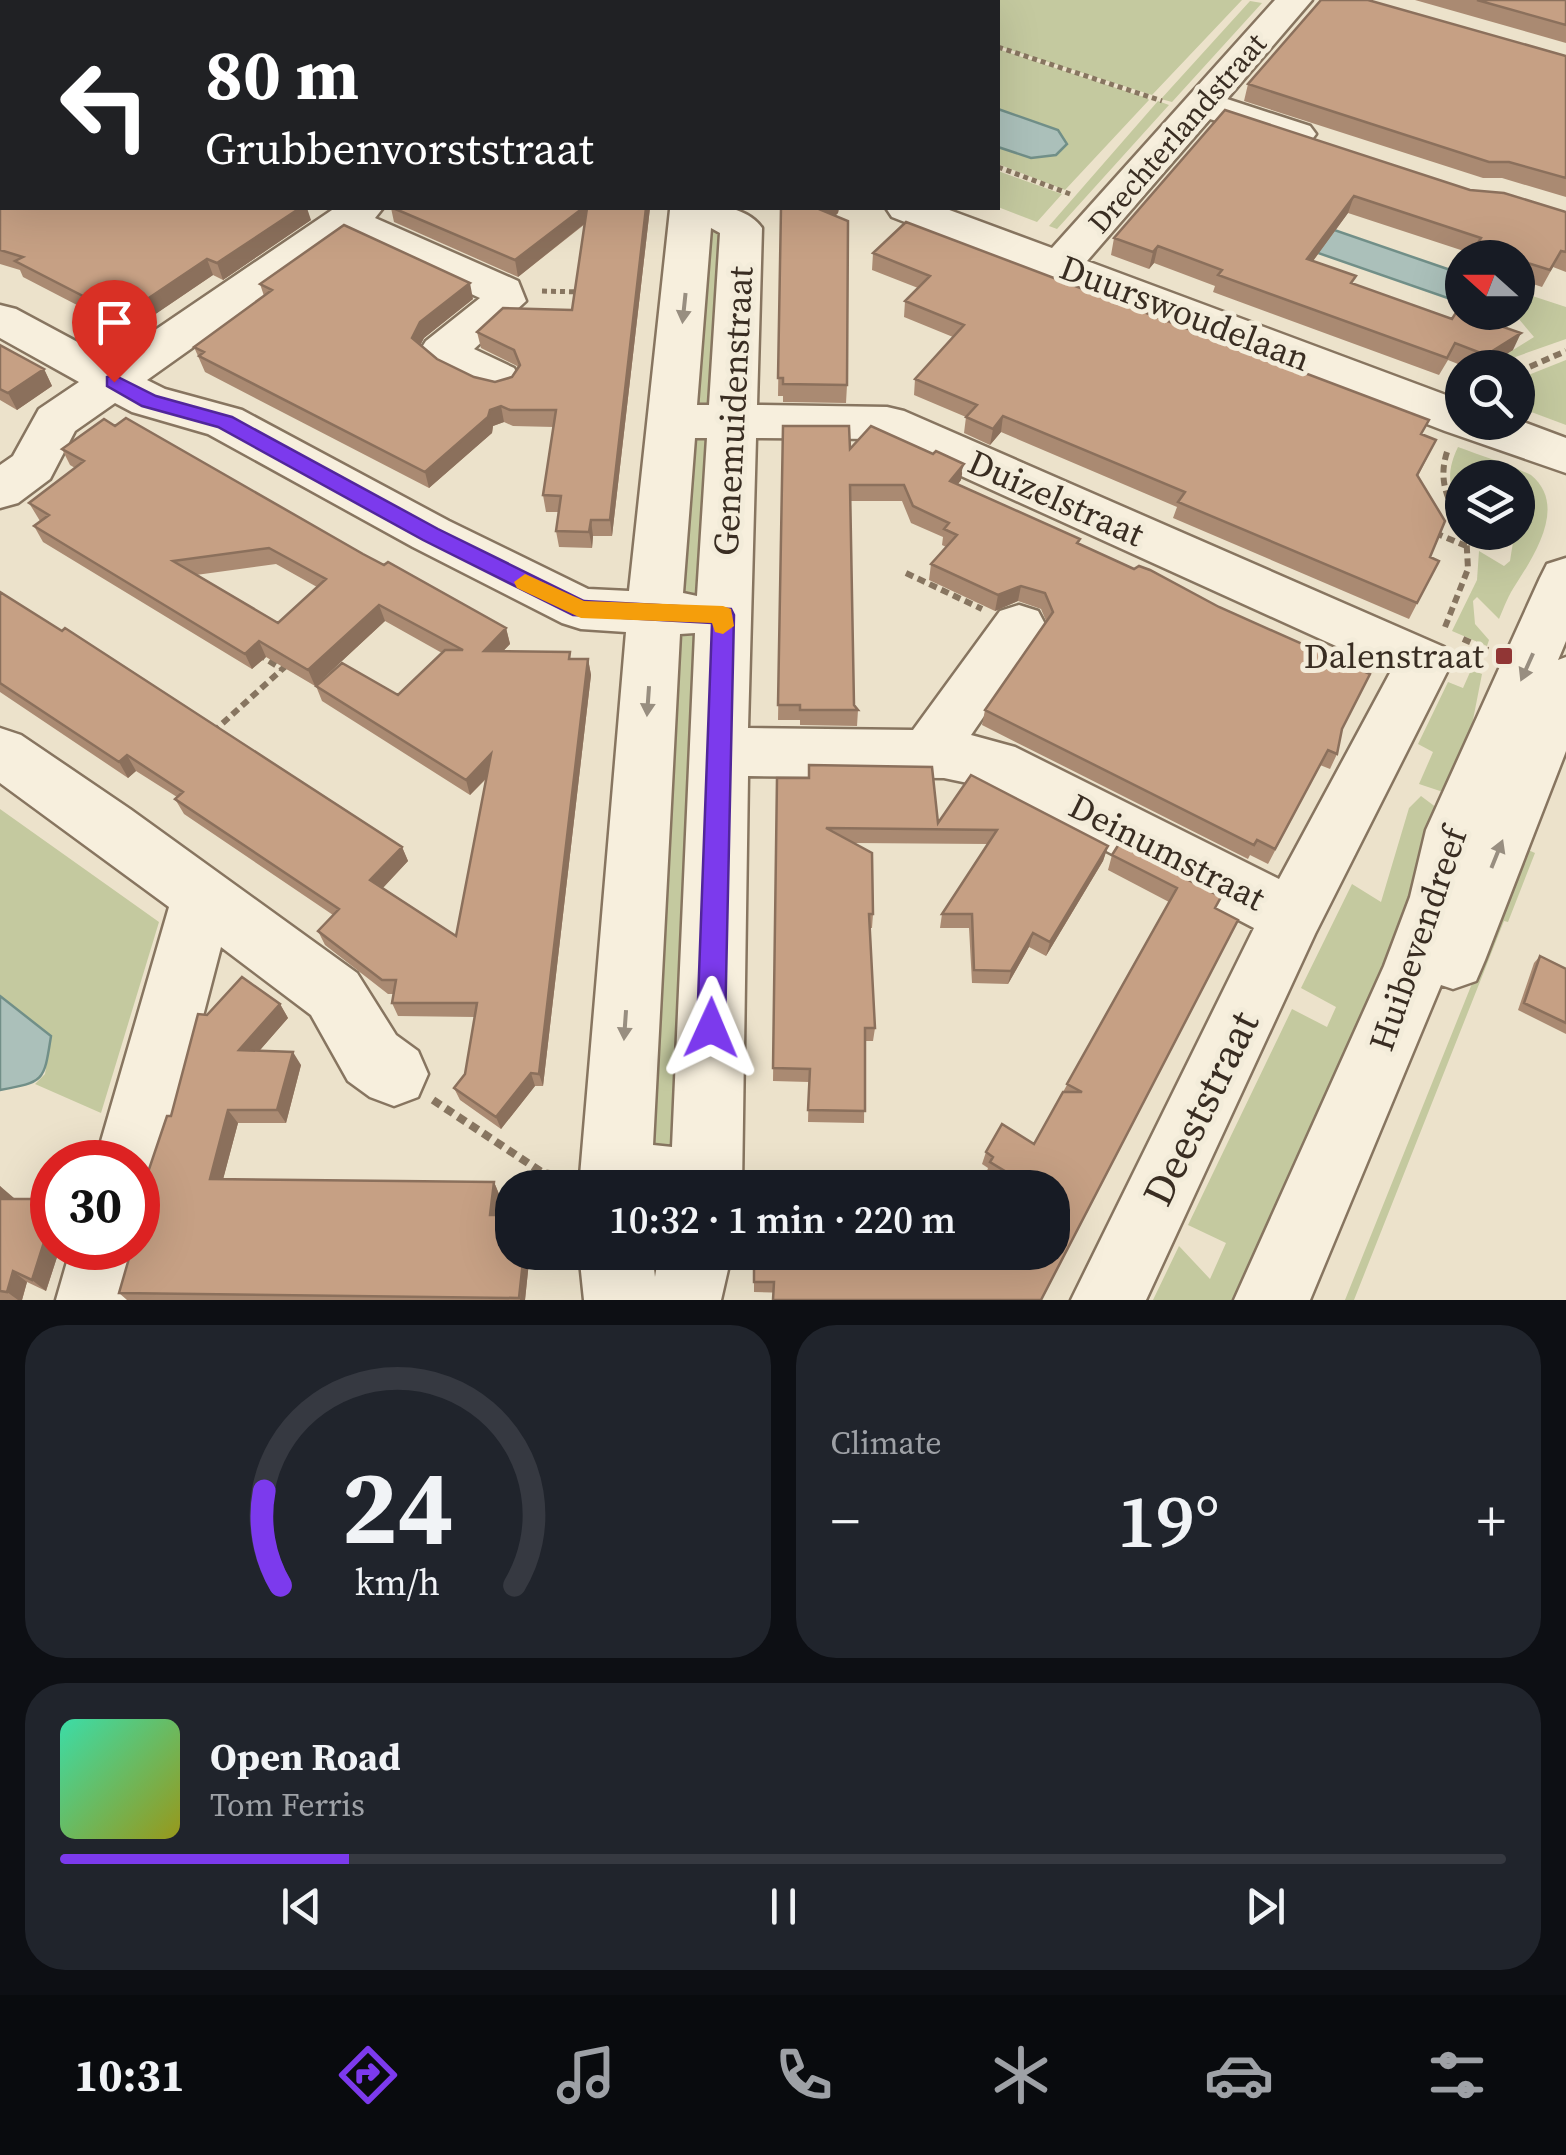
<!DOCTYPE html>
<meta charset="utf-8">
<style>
:root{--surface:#171b24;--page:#20242c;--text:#f1f3f6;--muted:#9ea1a6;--line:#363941;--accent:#7c3aed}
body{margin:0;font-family:"Source Serif 4",serif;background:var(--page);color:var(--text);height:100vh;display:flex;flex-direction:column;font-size:38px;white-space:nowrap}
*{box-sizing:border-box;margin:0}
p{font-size:32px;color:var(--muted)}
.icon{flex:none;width:55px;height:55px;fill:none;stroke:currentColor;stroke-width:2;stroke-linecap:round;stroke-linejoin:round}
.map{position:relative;height:1300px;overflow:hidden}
.sheet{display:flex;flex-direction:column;gap:25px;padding:25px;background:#0d0f14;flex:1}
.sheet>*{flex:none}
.guide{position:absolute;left:0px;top:0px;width:1000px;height:210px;box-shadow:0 10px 40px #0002;background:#202124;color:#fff;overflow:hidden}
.needle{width:65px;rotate:291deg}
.tools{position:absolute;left:1445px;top:240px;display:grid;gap:20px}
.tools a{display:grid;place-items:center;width:90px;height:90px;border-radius:50%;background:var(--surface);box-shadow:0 10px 40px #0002;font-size:50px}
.speed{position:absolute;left:30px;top:1140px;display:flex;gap:20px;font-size:50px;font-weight:700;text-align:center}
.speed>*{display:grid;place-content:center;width:130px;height:130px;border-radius:50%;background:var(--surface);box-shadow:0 10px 40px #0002;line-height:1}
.speed .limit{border:15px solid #d22;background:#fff;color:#111}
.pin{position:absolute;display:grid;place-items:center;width:85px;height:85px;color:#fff;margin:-102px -42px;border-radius:50% 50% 50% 0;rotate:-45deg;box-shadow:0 0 10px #0007}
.pin .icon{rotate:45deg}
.me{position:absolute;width:110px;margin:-55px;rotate:1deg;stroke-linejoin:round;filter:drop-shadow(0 0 8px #0008)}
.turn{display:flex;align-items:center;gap:35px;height:210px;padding:0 40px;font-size:45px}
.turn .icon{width:130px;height:130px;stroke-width:2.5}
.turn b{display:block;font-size:70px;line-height:85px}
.big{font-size:75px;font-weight:600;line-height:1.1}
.sheet .tile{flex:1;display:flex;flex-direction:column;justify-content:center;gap:15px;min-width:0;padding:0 35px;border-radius:40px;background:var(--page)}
.sheet .dial{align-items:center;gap:0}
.dial svg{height:260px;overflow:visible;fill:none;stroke:var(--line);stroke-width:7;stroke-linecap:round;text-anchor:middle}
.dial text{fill:var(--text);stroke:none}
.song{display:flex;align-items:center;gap:30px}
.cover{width:120px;height:120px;border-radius:15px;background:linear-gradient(135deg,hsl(160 70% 55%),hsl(60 70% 35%))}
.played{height:10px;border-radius:5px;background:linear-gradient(90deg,var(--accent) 20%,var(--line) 20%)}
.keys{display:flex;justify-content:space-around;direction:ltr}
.heat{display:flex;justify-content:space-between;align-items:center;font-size:55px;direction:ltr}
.sheet .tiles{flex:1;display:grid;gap:25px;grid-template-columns:1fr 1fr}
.tile:last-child{grid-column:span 2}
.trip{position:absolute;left:495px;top:1170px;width:575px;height:100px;border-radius:40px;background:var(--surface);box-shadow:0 10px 40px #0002;font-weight:600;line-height:100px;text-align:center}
.dock{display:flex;height:160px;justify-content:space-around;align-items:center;background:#090b0e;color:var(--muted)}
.dock .icon{width:70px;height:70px}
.dock .on{color:var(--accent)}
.dock b{font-size:45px;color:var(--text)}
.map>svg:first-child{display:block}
</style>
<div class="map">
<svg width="1566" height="1300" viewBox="0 0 1566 1300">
<rect width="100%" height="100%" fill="#ece2cb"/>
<path fill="#c4c99f" d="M906,0H1242L1152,95L998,46V2H903Z
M1250,1L1262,3L1172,102L1161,99Z
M998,49L1147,98L1149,100L1065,190L998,164V147L1031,158L1056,155L1067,144L1058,130L998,109Z
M1158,101L1169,105L1057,229L1049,226Z
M998,171L1062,194L1037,222L998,207Z
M705,229L726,230L711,405L693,404Z
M1520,292L1566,307V339L1484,368L1534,337L1518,318L1529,303Z
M1566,360V425L1518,407V379Z
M709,434L707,596L678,597L680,441Z
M1458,447C1482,456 1508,464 1531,475C1566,504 1538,550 1516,584C1509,594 1504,607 1499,619L1477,597L1473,601L1475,624L1489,640L1487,646L1452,631L1477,580L1479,551L1504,566L1510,561L1513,542L1477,539L1475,533L1518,532V478H1462V511C1448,488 1446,472 1458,447Z
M676,635L702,636L689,1145L645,1166Z
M1471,670L1482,674L1471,730L1443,792L1419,784L1433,752L1418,744L1448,682L1463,688Z
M1421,796L1437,808L1446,823L1255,1300H1153L1179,1246L1210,1279L1226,1243L1188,1225L1292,1009L1327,1027L1336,1007L1301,988L1352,884L1381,902L1409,808Z
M0,809L159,922L101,1113L35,1084L45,1074L51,1036L0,996Z
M1526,849L1535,853L1508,922L1504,921L1354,1300H1345Z"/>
<path fill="#abc0ba" stroke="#718f88" stroke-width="2.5" d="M998,109L1058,130L1067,144L1056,155L1031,158L998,147Z
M1250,201L1462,274V303L1232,223Z
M0,996L51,1036C44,1081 45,1082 0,1090Z"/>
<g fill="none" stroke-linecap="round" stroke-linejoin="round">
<defs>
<path id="minor" d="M333,0H374L376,2H335Z
M1275,0H1312L1227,99L1310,126L1316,134L1310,142L1296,146L1210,119L1087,261L1462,401V422L1518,420L1566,438V473L1445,431L892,217L886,208H944L1052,248Z
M335,208H383L375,218L518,281L526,301L474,349L514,368L520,379L514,390C508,391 503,394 498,394C479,395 428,367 419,352L426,341L480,298L348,237L147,380L165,389L242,410L449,521L588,589L629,591L670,210C696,201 745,203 762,228L757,405L887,407L904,411L1444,647L1452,662L1315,934L1146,1300H1071L1254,928L982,786L944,778L748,776L742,1188H579L626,632L581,629L562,623L413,547L208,434L132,412L115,403L75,431L50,479L18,503L0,508V465L13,456L39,409L79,382L0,338V305L16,309L111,360ZM711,228L720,233L709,405H697ZM695,438H707L697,596L683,593ZM756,438L880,439L1391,671L1279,879L1015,747L971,735L1046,626L1038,611L1019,605L1000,611L913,730L748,728ZM695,633L672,1147L653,1145L680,634Z
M1566,558V641L1558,660L1566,657V751L1485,960L1476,981L1453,989L1441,985L1310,1300H1234L1384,966L1410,897L1426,830L1540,578L1547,564Z
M0,728L21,735L130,809L357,973L396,1035L418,1051L428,1074L418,1097L394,1106L370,1097L348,1081L311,1015L221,947L165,1162L155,1187L138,1194V1162H95L169,907L0,783Z
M138,1234L143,1248L130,1300H56L71,1248H138Z
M579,1252H652L655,1277L659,1252H732L721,1300H584Z"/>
</defs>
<use href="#minor" stroke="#877560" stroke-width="5"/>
<path stroke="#877560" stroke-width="5" stroke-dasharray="5 4" stroke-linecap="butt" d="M401,2L406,0
M998,47L1162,101
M998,167L1070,194
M542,291L579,292"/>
<path stroke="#877560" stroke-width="6" stroke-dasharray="8 5" stroke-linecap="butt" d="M1518,372L1566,351
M1447,452C1438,480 1447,500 1462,524
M1435,533L1471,548
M906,573L982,609
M1445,627L1468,569L1466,532
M1463,639L1488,650
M258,654L282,669
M213,732L289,663"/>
<path stroke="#877560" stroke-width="8" stroke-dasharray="9 6" stroke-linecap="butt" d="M433,1100L543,1173L564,1176"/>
<use href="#minor" fill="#f7efdd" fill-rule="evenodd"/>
</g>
<path fill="#aa8a72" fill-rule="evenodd" d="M0,0L2,2V208L311,220L223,280L213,275L129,332L23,277L20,270L0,264Z
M1415,0H1566V43Z
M1566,56V197L1502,178H1483L1244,101L1248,84Z
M1225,110L1470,190L1566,212V272L1553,267L1542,287L1518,279V258H1471L1473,254L1348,213L1313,261L1353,284L1513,350L1484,368H1468L1448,360L1439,375L1213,292L1215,286L1154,263L1149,269L1111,255L1114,238Z
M391,208H650L612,536H593L592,548L559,547L556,531L559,512H546L543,495L554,427L513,426L504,422L493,426L492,433L429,488L205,372L194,347L264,296L260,284L473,299L424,338L420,345L437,359L474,377L495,382L512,377L518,368L517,366L481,348L477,332L572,310L585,224L518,277L394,222Z
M781,208H839L838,213L835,216L847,385L846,403L783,402V396H778Z
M873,253L1422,435L1428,456L1418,476L1430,557L1439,561L1409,619L1173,518L1177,507L1001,432L990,445L964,433L966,417L914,395L915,379L953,337L904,317L905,301L918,288L872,270Z
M0,345L44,369L52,386L17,410L0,400Z
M783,426L850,449L961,480L958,484L1080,539L1079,544L1341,730L1337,754L1330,769L1320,765L1268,864L1250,855L1248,859L982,725L985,710L1046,621L1041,609L1018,601L995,611L929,580L931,564L946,547L942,545L943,537L911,523L902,501H850L854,705L858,710L857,726L800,725V720H778Z
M62,449L363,554L506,628L510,644L503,651L571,659H588L591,675L543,1086H535L501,1129L460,1100L454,1088L465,1074L475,1017L398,1016L392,1003L393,994H388L325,945L318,931L333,915L184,814L175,799L177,797L136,771L128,778L0,692V592L402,847L408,861L383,888L456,936L486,779L470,795L322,701L316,686L398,695L442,653L385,621L315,686L266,657L252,669L43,542L34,526L40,521L29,503L75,468L70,465ZM276,564L317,587L278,623L196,575Z
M971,775L1108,846L1103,861L1046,956L1029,947L1008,984L972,983L969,928H940L942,914L988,844L853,843L873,914L872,928H870L875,1028L873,1041H865L864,1123L808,1122L809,1082L773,1081L777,778L938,823Z
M1112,855L1216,908L1041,1300L754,1292V1282L1052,1252V1188H1009L986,1174L988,1168L982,1164L986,1152L1034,1144L1169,902L1108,870Z
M1540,956L1566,969V1034L1518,1010L1534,963Z
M280,1004L288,1018L259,1051L301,1065L286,1123H238L223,1179L494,1182L499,1194L497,1215L512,1252H530L525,1300H127L119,1293L171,1116L207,1015Z
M0,1186L52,1248H60L46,1291L27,1282L22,1300H0Z"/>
<path fill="#8b705c" d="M1354,196L1348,213L1302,276L1307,259Z
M300,208H307L311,220L223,280L217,263Z
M583,208H588L589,220L518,277L515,260Z
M646,208H650L612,536L610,520Z
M825,208H839L838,213L821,228V210Z
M1158,246L1154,263L1149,269L1153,252Z
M207,259L213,275L129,332L122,316Z
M470,283L473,299L424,338L416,354L412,338L420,322Z
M1521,333L1513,350L1484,368H1480L1486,355Z
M44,369L52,386L17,410L8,393Z
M501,406L504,422L493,426L492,433L429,488L425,472L490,410Z
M1003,416L1001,432L990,445L993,429Z
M964,464L961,480L948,497L950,481Z
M591,520L593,536L592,548L589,532Z
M1021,586L1018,601L995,611L998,595Z
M379,605L385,621L315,686L308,670Z
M506,628L510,644L488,667L484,651Z
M259,641L266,657L252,669L245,654Z
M588,659L591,675L543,1086L539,1074Z
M491,754L495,769L470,795L466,780Z
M127,755L136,771L128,778L119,762Z
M1108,846L1103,861L1046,956L1050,942Z
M402,847L408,861L377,894L370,880Z
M1033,933L1029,947L1008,984L1011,971Z
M280,1004L288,1018L248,1064L239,1050Z
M293,1052L301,1065L286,1123L277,1110Z
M531,1073L535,1086L501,1129L496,1117Z
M228,1110L238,1123L220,1191L210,1179Z
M494,1182L499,1194L495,1226L490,1215Z
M0,1186L14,1198L0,1202Z
M52,1217V1248H60L46,1291L32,1280Z
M524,1252H530L525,1300H520Z
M13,1271L27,1282L22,1300H18L7,1292Z"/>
<path fill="#c6a084" stroke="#8b705c" stroke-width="2.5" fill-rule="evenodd" d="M0,0H328L335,2H2V208H300L217,263L207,259L122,316L15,261L23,257L0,250Z
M1321,0H1368L1566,56V178L1509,162H1489L1248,84Z
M1477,0H1566V25Z
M1225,110L1470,190L1504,193L1566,212V252L1561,251L1550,270L1518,260V258H1511L1476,246L1481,238L1354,196L1307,259L1356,276L1351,283L1452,319L1457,311L1521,333L1486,355L1455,343L1447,358L1218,275L1222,270L1158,246L1153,252L1114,238Z
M393,208H583L515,260Z
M587,208H646L610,520H591L589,532L556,531L561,496L543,495L556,410H510L501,406L490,410L488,417L425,472L199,356L204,352L194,347L272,290L260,284L344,225L470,283L420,322L412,338L437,359L474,377L495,382L512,377L520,365L514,350L477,332L503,308L572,310Z
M781,208H825L821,210L848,221L847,385L783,384V378H778Z
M906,222L1429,420L1421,434L1436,440L1417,475L1445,521L1430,557L1439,561L1417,603L1178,502L1185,492L1003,416L993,429L966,417L977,405L915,379L964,325L905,301L930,276L873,253Z
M0,345L44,369L8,393L0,389Z
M126,418L363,554L384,565L388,562L506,628L484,651L570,652L569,659H588L539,1074L531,1073L496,1117L454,1088L465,1074L477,1003H392L396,980H382L318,931L339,909L175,799L183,792L127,755L119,762L0,683V592L62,631L65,628L402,847L370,880L456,936L491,754L466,780L316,686L342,663L398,695L445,650H463L379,605L308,670L259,641L245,654L34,526L49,515L29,503L84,461L62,449L104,419L115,426ZM269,548L326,579L278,623L173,561Z
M783,426H849L850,449L871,426L933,454L936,451L964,464L950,481L1080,539L1077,543L1134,569L1139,566L1150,570L1219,607L1370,674L1342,729L1337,754L1328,750L1275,849L1257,840L1254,845L985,710L1053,612L1045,593L1021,586L998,595L931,564L957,535L944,529L949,523L913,506L904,485H850L854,705L858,710H800V705H778Z
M809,765L932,767L938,823L971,775L1108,846L1050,942L1033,933L1011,971L974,970L972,914H942L997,830L826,828L872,853L873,914H869L875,1028H865V1111L808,1110L810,1069L773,1068L777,778H809Z
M1119,844L1221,897L1215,908L1238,920L1041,1300H773L774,1282H754V1252H1052V1207H1067L1052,1199V1188H1033L990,1162L993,1157L986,1152L1002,1124L1034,1144L1063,1092H1082L1067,1084L1177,888L1112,855Z
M1540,956L1566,969V1023L1524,1003Z
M242,977L280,1004L239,1050L293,1052L277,1110H228L210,1179L494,1182L490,1215H512V1252H524L519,1298L119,1293L132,1248H138V1209L146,1178L167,1116H171L198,1014L207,1015Z
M0,1199H52V1217L32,1280L13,1271L7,1292L0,1291Z"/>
<defs><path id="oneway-solid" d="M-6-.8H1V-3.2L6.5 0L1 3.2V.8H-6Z" transform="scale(2.5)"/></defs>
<g fill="#988e80">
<use href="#oneway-solid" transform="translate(684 308) rotate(96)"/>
<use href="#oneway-solid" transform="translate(1527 667) rotate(114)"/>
<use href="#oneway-solid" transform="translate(648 701) rotate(94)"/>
<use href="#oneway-solid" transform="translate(1497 854) rotate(-68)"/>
<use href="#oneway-solid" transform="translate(625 1025) rotate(94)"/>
</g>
<path fill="#7c3aed" stroke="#51269a" stroke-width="2.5" d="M114,375L156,396L232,417L438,529L584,601L731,609L734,615L725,1028L721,1037L711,1040L701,1037L697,1028L712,623L573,615L423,540L218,427L142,406L107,386V377Z"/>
<path fill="#f59e0b" d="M525,574L584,601L723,606L731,609L734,626L723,634L715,632L712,623L581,618L517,588L514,582Z"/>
<rect fill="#913635" stroke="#f3ecda" stroke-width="4" x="1494" y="646" width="20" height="20" rx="5"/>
<g text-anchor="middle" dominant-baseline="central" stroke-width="10" stroke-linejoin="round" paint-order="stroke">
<g font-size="30" fill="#392d22" stroke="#f3ecda">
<text transform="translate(1177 133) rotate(-49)">Drechterlandstraat</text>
</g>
<g font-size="35" fill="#392d22" stroke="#f3ecda">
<text transform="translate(1185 313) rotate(21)">Duurswoudelaan</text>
<text transform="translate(733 411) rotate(-87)">Genemuidenstraat</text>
<text transform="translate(1056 498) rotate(24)">Duizelstraat</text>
<text transform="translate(1167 852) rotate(27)">Deinumstraat</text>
<text transform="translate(1418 939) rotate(-71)">Huibevendreef</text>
</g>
<g font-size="35" fill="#392d22" stroke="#f3ecda" text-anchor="end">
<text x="1484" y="656">Dalenstraat</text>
</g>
<g font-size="42" fill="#392d22" stroke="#f3ecda">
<text transform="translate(1200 1108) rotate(-64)">Deeststraat</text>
</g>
</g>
</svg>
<div class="tools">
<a><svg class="needle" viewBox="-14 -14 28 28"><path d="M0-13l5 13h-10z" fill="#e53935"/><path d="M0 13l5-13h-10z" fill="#9ea1a6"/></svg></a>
<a><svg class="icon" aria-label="search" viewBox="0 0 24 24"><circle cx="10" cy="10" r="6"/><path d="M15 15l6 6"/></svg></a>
<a><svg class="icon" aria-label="layers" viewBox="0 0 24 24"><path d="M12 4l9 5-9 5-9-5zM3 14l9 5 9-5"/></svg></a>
</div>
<div class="speed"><div class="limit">30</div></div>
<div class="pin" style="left:114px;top:382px;background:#d93025"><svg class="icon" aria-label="arrive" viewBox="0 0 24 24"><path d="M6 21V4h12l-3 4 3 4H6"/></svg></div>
<svg class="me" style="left:711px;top:1028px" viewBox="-20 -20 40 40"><path d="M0-17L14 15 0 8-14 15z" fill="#7c3aed" stroke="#fff" stroke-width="4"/></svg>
<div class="trip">10:32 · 1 min · 220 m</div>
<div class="guide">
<div class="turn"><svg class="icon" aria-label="left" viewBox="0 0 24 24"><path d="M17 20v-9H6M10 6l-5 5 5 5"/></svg><div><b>80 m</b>Grubbenvorststraat</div></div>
</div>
</div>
<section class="sheet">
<div class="tiles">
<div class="tile dial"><svg viewBox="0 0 100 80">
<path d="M14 69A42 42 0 1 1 86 69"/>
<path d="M14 69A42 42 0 0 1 9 40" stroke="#7c3aed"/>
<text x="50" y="56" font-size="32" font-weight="700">24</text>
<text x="50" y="72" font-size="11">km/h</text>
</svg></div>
<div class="tile"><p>Climate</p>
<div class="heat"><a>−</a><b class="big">19°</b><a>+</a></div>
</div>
<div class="tile">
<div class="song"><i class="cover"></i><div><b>Open Road</b><p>Tom Ferris</p></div></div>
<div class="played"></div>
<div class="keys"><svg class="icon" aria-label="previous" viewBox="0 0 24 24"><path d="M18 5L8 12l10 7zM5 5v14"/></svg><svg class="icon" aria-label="pause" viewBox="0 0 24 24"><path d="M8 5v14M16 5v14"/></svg><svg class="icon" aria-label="next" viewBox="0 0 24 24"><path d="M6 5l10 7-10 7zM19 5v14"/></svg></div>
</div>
</div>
</section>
<nav class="dock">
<b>10:31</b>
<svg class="icon on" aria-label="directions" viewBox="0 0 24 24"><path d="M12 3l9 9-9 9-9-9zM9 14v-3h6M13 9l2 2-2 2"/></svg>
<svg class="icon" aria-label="music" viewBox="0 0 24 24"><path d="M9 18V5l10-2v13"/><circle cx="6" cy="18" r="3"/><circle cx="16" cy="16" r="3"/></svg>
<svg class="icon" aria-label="phone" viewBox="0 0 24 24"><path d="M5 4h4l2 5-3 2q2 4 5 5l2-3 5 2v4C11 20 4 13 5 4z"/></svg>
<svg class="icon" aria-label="climate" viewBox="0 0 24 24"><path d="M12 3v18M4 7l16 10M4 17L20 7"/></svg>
<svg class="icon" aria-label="car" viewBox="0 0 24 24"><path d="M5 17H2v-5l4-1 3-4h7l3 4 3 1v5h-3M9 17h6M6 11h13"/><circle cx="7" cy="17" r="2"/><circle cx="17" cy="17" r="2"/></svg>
<svg class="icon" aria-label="filters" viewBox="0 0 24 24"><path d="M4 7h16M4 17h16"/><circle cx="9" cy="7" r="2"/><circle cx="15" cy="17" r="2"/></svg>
</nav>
